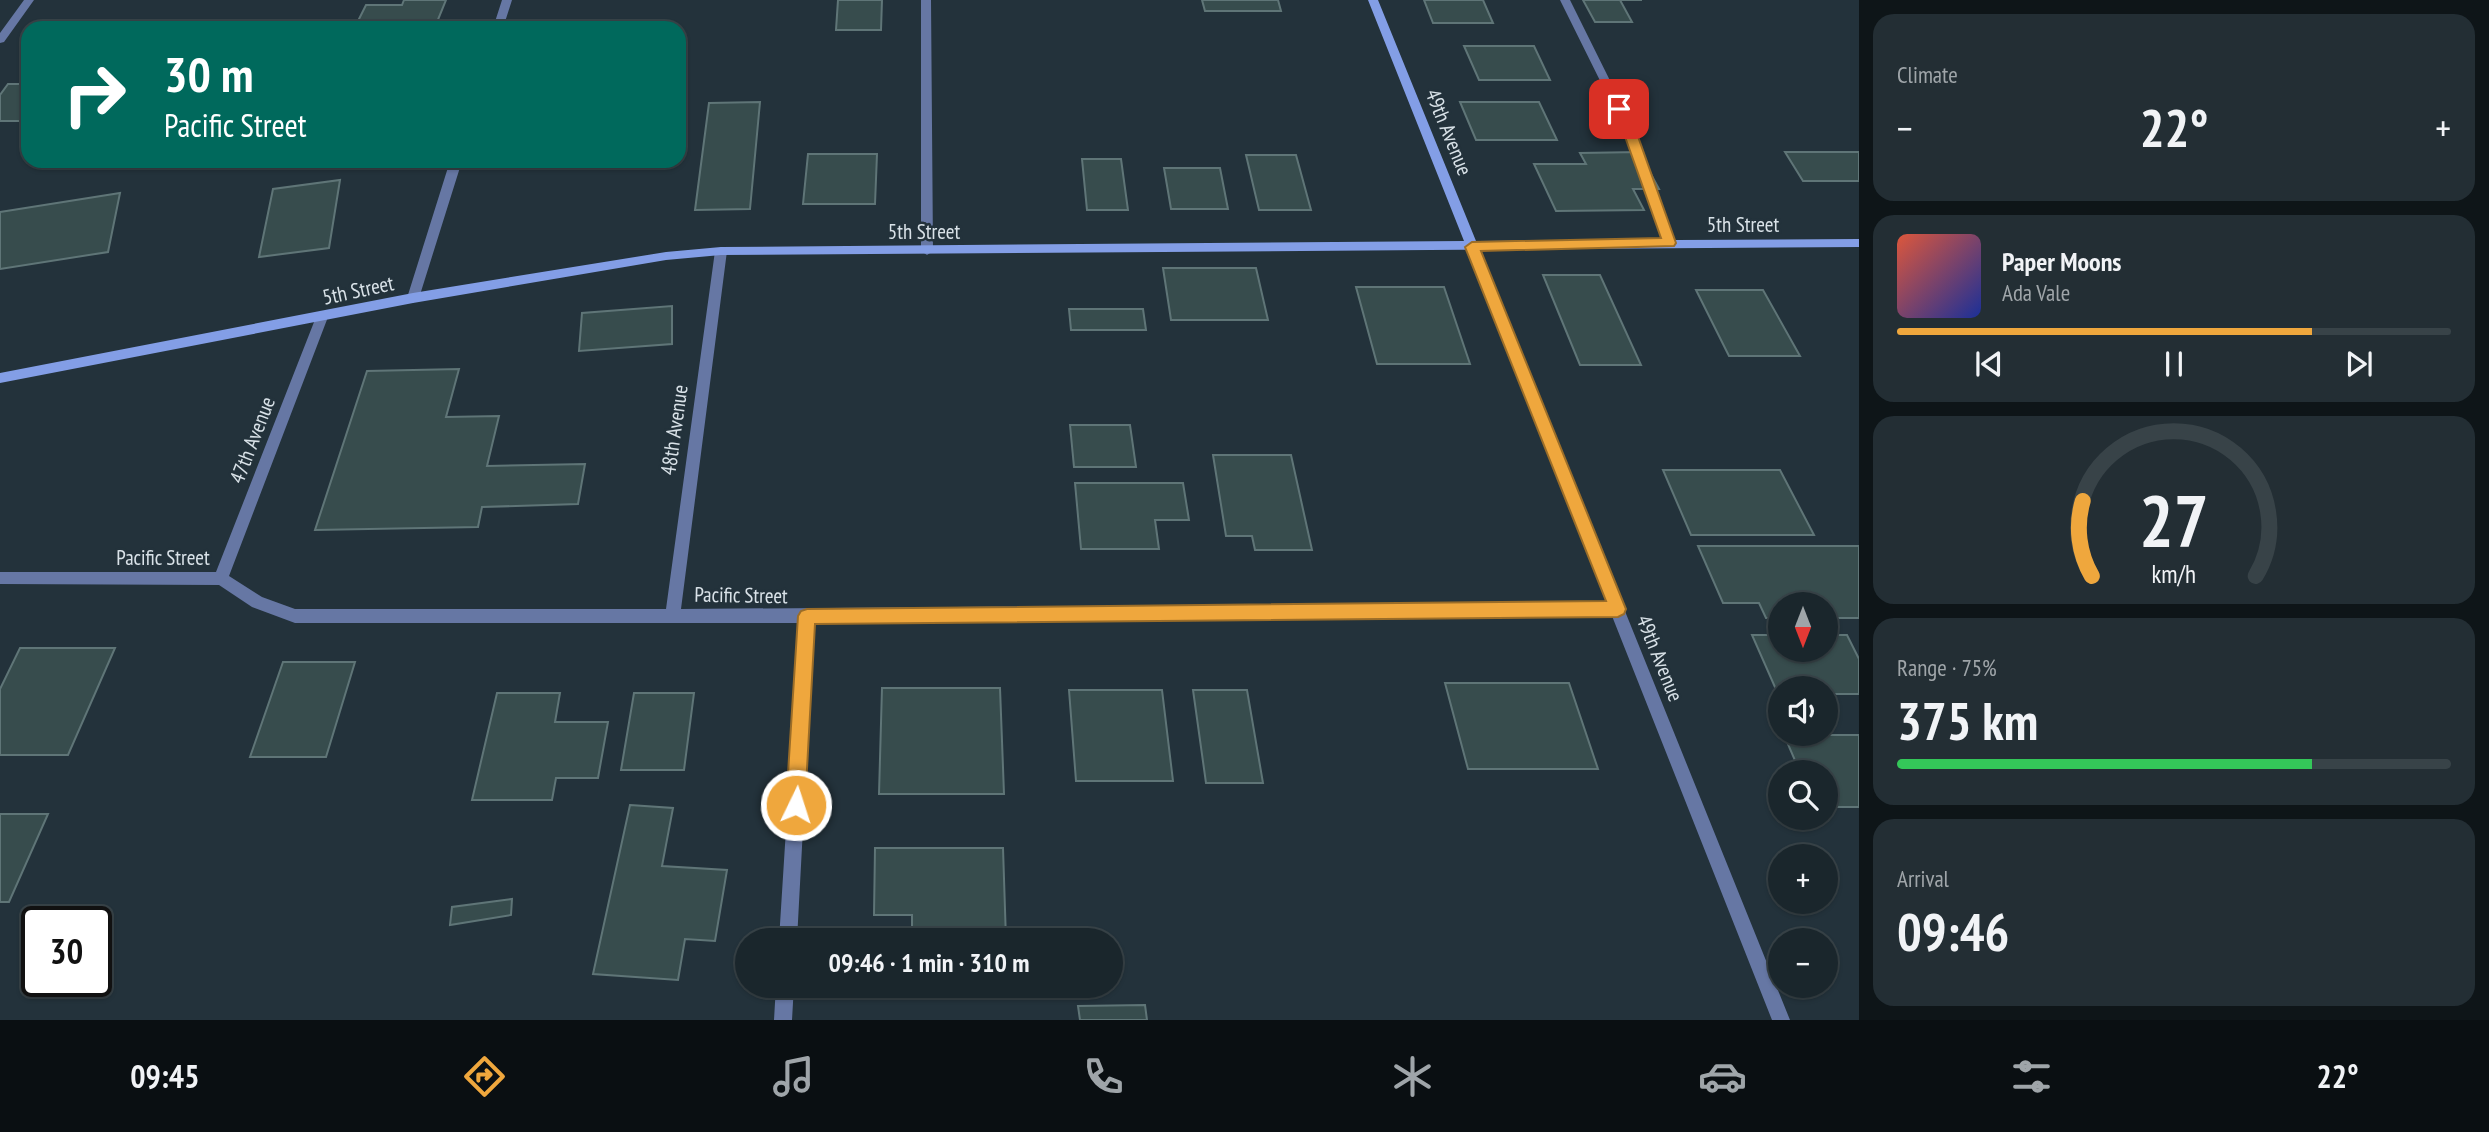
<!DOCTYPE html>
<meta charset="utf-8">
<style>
:root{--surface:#1a262c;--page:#232e34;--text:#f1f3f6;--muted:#9fa5a9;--line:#384348;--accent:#efa73d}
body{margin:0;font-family:"PT Sans Narrow",sans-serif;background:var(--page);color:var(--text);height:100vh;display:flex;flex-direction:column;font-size:26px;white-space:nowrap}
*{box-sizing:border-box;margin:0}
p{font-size:23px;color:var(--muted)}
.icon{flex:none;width:38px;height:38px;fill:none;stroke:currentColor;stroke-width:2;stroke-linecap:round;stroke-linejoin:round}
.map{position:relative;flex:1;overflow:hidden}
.side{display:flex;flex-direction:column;gap:14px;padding:14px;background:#0e1518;width:630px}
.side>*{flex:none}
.guide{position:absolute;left:21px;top:21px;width:665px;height:147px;border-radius:21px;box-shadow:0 2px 5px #0004,0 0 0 2px var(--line);background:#00695c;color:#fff;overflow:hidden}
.needle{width:46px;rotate:180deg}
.tools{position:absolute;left:1768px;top:592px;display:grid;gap:14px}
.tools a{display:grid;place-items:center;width:70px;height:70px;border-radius:50%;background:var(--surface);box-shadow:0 2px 5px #0004,0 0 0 2px var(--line);font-size:35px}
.speed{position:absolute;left:21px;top:906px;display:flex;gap:14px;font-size:35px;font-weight:700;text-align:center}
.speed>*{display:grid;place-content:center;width:91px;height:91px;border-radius:50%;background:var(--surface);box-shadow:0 2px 5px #0004,0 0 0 2px var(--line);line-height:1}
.speed .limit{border:4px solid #111;border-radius:10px;background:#fff;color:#111}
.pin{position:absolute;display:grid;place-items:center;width:60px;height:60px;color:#fff;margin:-30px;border-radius:14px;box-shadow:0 4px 10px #0006}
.me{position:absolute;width:77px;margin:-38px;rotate:4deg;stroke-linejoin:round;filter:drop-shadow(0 0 5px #0008)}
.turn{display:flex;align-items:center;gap:24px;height:147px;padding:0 28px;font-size:32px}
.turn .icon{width:91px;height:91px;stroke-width:2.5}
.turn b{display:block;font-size:49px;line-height:60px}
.big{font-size:52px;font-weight:700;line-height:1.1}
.side .widget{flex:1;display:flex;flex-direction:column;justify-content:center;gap:10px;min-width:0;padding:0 24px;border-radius:21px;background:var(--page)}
.side .dial{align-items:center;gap:0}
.dial svg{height:182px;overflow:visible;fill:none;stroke:var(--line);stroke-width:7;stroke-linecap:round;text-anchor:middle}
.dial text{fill:var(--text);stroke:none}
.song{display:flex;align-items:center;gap:21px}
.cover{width:84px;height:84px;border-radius:10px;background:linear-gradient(135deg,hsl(10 70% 55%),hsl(230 70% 35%))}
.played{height:7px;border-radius:4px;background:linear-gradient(90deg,var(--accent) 75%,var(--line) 75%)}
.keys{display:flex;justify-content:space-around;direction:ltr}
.heat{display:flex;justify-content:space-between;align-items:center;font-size:38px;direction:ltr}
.charge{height:10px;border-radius:5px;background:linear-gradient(90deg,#34c759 75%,var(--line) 0)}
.trip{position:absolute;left:735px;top:928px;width:388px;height:70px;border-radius:35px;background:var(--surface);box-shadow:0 2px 5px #0004,0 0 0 2px var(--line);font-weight:700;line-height:70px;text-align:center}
.menu{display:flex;height:112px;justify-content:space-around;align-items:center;background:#0a0f12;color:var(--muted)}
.menu .icon{width:49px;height:49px}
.menu .on{color:var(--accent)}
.menu b{font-size:32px;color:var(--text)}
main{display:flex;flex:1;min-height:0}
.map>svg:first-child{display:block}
</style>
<main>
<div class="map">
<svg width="1859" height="1020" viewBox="0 0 1859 1020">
<rect width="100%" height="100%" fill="#23323b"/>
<path fill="#374c4d" stroke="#5f7577" stroke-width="2" d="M404,0H446L435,27H355L366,5H402Z
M838,0H882L881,30H836Z
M1202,0H1278L1281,11H1205Z
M1424,0H1483L1493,23H1433Z
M1583,0H1642H1620L1632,22H1595Z
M1464,46H1534L1550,80H1479Z
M8,84H28V121H0V95Z
M760,102L750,209L695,210L709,103Z
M1460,102H1539L1557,140H1476Z
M1639,152L1659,189H1633L1644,210L1556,211L1534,164H1586L1580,153Z
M1785,152H1859V181H1803Z
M808,154H877L875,204H803Z
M1246,155H1296L1311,210H1259Z
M1082,159H1121L1128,210H1087Z
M1164,168H1220L1228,209H1171Z
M340,180L329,248L259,257L273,189Z
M120,193L108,252L0,269V212Z
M1163,268H1256L1268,320H1171Z
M1543,275H1600L1641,365H1580Z
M1356,287H1444L1470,364H1377Z
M1696,290H1763L1800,356H1729Z
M672,306V344L579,351L582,313Z
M1069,309H1143L1146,330H1071Z
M459,369L446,417L499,416L487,466L585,464L578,504L482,507L478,527L315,530L367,371Z
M1070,425H1130L1136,467H1074Z
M1213,455H1291L1312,550H1255L1252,536H1226Z
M1663,470H1780L1814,535H1691Z
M1075,483H1183L1189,520H1155L1159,549H1081Z
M1698,546H1859V618H1825V604H1780V618H1766L1759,603H1723Z
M1752,635H1780V649H1825V635H1847L1859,659V694H1825V688H1780L1778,694Z
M20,648H115L68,755H0V689Z
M283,662H355L326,757H250Z
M1445,683H1569L1598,769H1468Z
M882,688H1000L1004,794H879Z
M1069,690H1162L1173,781H1076Z
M1193,690H1247L1263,783H1206Z
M497,693H560L555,722H608L598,778H556L552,800H472Z
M634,693H694L684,770H621Z
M1784,735H1859V807H1825V772H1800Z
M630,805L673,808L662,866L727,870L715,941L685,939L678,980L593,974Z
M0,814H48L9,902H0Z
M875,848H1003L1006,940H912V915H874Z
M512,899L511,915L450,925L452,907Z
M1145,1005L1147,1020H1080L1078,1006Z"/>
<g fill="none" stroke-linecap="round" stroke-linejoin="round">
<path fill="#6677a4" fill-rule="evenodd" d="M24,0H34L4,42L0,43V33Z
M502,0H512L503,28H493Z
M921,0H931L933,251L927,255L921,251Z
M1560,0H1570L1635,131L1675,243L1673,246H1665L1663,243L1625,131Z
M450,161H462L419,298L413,303L407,298Z
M1472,243L1478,247L1790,1020H1772L1612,616L814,623L797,940H779L799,623H295L252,607L219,585L0,584V572H216L316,317L322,312L328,317L229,576L262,597L295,609H666L715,251L721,247L727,251L681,609L1607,602L1466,247Z
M776,985H794L792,1020H774Z"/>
<path fill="#839ee6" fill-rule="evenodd" d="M1368,0H1378L1476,241L1859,239V247L721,255L666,260L413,303L0,383V373L413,293L666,252L721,247L1464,241Z"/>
</g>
<path fill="#efa73d" stroke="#9b6d28" stroke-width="2" d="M1619,105L1623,106L1636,131L1676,243L1674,246L1481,251L1626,609L1624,614L1618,617L815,624L805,805L802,812L796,814L789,812L786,805L798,616L801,611L807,609L1606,601L1465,247L1472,242L1661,238L1623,131L1613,109Z"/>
<g text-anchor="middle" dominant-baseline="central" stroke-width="5" stroke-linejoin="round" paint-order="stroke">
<g font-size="21" fill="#d9e2e8" stroke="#23323b">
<text transform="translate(1449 132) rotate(68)">49th Avenue</text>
<text x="1743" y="224">5th Street</text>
<text x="924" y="231">5th Street</text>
<text transform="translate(358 290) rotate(-12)">5th Street</text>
<text transform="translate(674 430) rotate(-82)">48th Avenue</text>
<text transform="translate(252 440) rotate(-69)">47th Avenue</text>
<text x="163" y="557">Pacific Street</text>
<text transform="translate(741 595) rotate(1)">Pacific Street</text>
<text transform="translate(1660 658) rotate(68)">49th Avenue</text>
</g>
</g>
</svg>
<div class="tools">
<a><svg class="needle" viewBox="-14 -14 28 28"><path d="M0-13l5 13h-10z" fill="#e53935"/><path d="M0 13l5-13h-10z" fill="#9fa5a9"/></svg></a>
<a><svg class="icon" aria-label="sound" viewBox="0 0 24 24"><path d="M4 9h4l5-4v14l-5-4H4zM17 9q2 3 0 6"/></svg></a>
<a><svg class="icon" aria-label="search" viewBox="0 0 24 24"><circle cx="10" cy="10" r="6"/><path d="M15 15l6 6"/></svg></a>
<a>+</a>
<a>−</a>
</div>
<div class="speed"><div class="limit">30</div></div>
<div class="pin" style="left:1619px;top:109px;background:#d93025"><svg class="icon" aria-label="arrive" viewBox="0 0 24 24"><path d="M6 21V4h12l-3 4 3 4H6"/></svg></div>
<svg class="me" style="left:796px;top:805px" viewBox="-20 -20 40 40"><circle r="17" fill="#efa73d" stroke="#fff" stroke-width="3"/><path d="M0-11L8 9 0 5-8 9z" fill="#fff"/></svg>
<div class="trip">09:46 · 1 min · 310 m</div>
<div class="guide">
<div class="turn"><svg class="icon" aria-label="right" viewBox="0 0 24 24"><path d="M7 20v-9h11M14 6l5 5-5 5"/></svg><div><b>30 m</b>Pacific Street</div></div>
</div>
</div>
<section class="side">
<div class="widget"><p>Climate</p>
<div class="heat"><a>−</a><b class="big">22°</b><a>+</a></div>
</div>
<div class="widget">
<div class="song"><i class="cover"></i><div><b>Paper Moons</b><p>Ada Vale</p></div></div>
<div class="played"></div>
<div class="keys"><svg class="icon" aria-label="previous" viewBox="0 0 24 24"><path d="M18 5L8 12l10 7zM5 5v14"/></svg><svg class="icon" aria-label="pause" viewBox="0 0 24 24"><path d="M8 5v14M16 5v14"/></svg><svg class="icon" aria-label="next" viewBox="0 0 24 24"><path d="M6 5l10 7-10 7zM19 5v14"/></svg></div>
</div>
<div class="widget dial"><svg viewBox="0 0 100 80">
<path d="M14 69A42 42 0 1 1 86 69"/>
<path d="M14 69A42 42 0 0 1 10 36" stroke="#efa73d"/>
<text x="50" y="56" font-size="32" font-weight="700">27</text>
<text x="50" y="72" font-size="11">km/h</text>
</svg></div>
<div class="widget"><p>Range · 75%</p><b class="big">375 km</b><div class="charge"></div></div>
<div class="widget"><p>Arrival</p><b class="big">09:46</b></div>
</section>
</main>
<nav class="menu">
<b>09:45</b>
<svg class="icon on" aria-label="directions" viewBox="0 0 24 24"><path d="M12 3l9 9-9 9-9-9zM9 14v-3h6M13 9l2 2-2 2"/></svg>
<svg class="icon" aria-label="music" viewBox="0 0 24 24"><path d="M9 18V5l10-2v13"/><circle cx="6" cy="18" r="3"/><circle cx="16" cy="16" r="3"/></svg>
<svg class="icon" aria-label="phone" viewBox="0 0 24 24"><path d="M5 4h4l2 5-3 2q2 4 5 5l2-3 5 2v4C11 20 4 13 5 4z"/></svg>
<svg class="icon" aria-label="climate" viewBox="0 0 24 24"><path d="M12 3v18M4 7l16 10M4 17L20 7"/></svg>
<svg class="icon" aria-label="car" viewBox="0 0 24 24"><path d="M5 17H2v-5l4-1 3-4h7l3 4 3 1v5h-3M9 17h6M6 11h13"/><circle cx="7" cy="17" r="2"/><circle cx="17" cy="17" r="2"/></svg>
<svg class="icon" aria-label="filters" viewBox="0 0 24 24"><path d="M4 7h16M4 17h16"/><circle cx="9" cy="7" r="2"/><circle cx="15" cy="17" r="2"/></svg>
<b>22°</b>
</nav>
